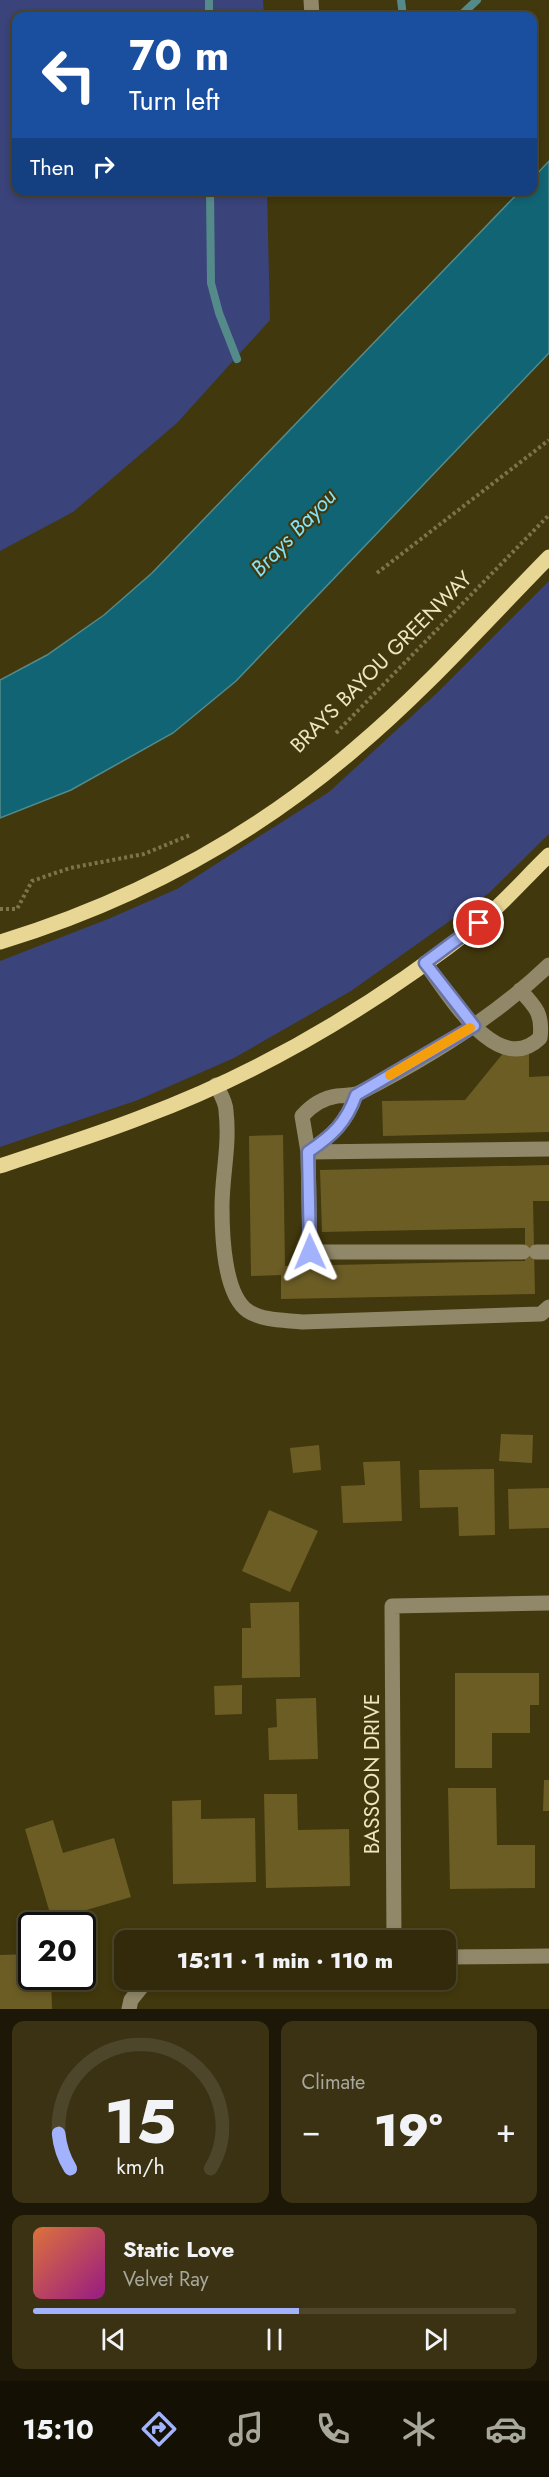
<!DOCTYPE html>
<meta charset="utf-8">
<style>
:root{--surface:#322a0a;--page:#3a3213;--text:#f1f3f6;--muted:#a8a79c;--line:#4d462b;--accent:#a2b2fd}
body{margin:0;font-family:Jost,sans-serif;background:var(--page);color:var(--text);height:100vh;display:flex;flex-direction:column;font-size:22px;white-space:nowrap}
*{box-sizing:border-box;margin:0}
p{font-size:20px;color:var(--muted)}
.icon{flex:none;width:33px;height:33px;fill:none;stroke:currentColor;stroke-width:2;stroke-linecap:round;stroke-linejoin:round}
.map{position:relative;height:2009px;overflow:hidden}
.sheet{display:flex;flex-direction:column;gap:12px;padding:12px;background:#1c1706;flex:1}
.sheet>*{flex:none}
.hud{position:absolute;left:12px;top:12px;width:525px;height:183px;border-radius:12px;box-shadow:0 3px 9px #0003,0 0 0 2px var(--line);background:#1a4fa0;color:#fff;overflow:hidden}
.speed{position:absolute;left:18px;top:1912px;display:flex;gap:12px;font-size:30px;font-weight:700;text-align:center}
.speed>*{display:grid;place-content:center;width:78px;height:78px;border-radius:50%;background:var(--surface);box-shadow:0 3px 9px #0003,0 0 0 2px var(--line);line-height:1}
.speed .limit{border:3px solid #111;border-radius:9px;background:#fff;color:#111}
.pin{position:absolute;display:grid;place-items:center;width:51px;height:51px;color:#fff;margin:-26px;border:3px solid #fff;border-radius:50%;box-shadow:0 2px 6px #0007}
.me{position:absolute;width:66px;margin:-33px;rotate:359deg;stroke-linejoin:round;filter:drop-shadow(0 0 4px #0008)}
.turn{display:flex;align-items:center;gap:21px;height:126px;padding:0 18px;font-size:27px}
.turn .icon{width:78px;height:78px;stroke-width:2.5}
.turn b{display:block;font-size:42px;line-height:51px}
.then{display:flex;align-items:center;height:57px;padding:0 18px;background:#0003;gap:12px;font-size:22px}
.big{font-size:45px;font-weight:800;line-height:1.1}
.sheet .tile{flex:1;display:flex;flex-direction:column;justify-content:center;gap:9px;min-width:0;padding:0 21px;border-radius:12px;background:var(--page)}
.sheet .dial{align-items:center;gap:0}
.dial svg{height:156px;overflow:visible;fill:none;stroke:var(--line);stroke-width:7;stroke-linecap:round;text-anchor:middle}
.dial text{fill:var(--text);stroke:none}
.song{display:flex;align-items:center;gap:18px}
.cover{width:72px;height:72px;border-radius:9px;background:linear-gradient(135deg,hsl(20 70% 55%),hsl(310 70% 35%))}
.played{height:6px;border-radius:3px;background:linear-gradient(90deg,var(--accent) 55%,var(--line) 55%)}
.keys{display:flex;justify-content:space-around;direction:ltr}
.heat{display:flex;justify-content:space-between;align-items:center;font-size:33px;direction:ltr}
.sheet .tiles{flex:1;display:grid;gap:12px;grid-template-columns:1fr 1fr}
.tile:last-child{grid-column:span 2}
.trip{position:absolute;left:114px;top:1930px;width:342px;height:60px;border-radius:12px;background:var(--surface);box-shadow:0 3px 9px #0003,0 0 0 2px var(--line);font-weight:800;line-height:60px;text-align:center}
.tab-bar{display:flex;height:96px;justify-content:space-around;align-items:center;background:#141104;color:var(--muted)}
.tab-bar .icon{width:42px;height:42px}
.tab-bar .selected{color:var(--accent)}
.tab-bar b{font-size:27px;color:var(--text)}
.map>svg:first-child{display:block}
</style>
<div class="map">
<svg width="549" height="2009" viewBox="0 0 549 2009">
<rect width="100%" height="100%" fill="#42380d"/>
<path fill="#3a437a" d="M0,0H263L264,16H16V190L267,191L270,320L177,423L73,512L0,551Z
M549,581V834L489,893L351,991L234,1058L138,1100L0,1147V961L108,919L177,889L329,792L438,692Z"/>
<path fill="#116474" stroke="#548b8a" stroke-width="1.5" d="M549,161V353L236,681L173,733L71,790L0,818V680L47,655L104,615L152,573L520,191L532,190L533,178Z"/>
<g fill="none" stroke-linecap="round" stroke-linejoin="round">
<path stroke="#548b8a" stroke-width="8" d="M209,0V16
M401,0L403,16
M460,16L477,0
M210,190L211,283L219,313L237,359"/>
</g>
<path fill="#6c5d25" d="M529,1050V1077L549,1076V1132L383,1136L382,1101L465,1100L505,1051Z
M283,1135L285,1266L525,1261V1228L322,1232L320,1170L549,1165V1201H533L535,1294L281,1299V1275L251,1276L249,1136Z
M501,1434L533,1435L532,1463L499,1461Z
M319,1445L321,1470L293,1473L290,1448Z
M400,1461L402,1521L343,1523L341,1486L365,1485L363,1462Z
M494,1469L495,1535L459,1536L458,1507L420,1508L419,1470Z
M549,1488V1528L509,1529L508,1489Z
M269,1510L318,1531L290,1592L242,1571Z
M299,1602L300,1677L242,1678V1628H251L250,1603Z
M455,1673H539V1705H530V1733H492V1768H455Z
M242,1685V1714L215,1715L214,1686Z
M316,1698L318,1759L269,1760L268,1728L277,1727L276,1699Z
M544,1780H549V1811H543Z
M448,1788H496L497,1845H535V1888L450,1889Z
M264,1794H297L298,1830L349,1829L350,1886L266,1888Z
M201,1800V1819L255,1818L256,1882L173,1884L172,1801Z
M53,1820L63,1853L114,1838L131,1897L52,1920L25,1829Z
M32,1954V1977H51L52,2009H0V1955Z"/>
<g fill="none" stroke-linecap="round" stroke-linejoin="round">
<path stroke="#7e744b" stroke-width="4" stroke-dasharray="3 3" stroke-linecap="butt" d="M377,573L549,440
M336,733L549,515
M0,909H17L32,881L70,868L144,854L190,835"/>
<path stroke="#908869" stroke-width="15" d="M311,0L312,16
M425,963C448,993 497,1079 540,1038C543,1014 536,1007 520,990
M216,1085C220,1093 226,1102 226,1111C230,1146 222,1174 222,1207C222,1235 224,1295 248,1311C263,1321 286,1320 302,1322L541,1314L549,1307
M356,1095C346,1123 333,1135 308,1152L302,1116C311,1106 322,1098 337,1096C344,1095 352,1096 359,1093C426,1059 495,1017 549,965
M523,1252H310L308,1152L549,1149
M536,1252H549
M394,1941L392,1606L549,1603
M446,1957L549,1956
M129,2009L131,2000L147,1980"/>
<path stroke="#e8d695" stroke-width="15" d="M0,942C131,902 252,838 356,748C425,690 486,621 549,557
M0,1166C47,1150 96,1135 142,1117C263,1072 376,1004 477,925C503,904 525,878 549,855"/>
</g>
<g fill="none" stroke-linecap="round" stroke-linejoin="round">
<defs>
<path id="route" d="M310,1252L308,1152C333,1135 346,1123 356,1095L474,1026L425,963L479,923"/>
</defs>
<use href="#route" stroke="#6974a4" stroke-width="15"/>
<use href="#route" stroke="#a2b2fd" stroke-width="10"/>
<path stroke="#f59e0b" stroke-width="10" d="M390,1075L470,1028"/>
</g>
<g text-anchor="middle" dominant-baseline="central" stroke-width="4.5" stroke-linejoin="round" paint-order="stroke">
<g font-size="21" fill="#efe5bf" stroke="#42380d">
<text transform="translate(381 662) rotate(-45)">BRAYS BAYOU GREENWAY</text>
<text transform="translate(372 1774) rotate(-90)">BASSOON DRIVE</text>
</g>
<g font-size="22" font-style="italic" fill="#84e3f9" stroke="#42380d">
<text transform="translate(293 532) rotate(-46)">Brays Bayou</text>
</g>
</g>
</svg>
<div class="speed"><div class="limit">20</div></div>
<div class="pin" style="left:479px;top:923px;background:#d93025"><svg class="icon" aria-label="arrive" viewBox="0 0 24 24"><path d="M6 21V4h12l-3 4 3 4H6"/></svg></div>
<svg class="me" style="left:310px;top:1252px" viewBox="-20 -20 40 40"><path d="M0-17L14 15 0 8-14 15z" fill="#a2b2fd" stroke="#fff" stroke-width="4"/></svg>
<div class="trip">15:11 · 1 min · 110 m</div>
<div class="hud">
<div class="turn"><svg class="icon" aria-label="left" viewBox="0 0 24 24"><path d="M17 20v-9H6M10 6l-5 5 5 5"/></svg><div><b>70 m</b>Turn left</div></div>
<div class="then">Then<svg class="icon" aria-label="right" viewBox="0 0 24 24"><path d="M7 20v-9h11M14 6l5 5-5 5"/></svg></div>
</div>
</div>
<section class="sheet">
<div class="tiles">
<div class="tile dial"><svg viewBox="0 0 100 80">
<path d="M14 69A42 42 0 1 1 86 69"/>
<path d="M14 69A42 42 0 0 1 8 51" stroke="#a2b2fd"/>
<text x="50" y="56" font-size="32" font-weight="700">15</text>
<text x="50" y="72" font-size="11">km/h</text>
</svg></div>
<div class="tile"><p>Climate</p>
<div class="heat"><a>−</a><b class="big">19°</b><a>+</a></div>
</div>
<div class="tile">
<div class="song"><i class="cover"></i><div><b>Static Love</b><p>Velvet Ray</p></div></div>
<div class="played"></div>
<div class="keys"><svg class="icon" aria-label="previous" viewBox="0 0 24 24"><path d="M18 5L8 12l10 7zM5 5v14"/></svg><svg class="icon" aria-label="pause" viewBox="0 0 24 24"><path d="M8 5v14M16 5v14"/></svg><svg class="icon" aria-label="next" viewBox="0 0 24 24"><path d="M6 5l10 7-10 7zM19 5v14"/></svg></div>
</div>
</div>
</section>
<nav class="tab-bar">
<b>15:10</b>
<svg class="icon selected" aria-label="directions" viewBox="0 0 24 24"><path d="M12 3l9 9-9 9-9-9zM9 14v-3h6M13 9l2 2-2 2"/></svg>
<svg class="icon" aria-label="music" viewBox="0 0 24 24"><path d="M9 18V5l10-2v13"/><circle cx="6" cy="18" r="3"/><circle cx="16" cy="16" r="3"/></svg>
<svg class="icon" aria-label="phone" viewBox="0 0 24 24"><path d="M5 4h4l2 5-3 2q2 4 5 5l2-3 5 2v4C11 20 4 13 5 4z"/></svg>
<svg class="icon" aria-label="climate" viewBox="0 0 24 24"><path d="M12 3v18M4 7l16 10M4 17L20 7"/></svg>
<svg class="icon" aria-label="car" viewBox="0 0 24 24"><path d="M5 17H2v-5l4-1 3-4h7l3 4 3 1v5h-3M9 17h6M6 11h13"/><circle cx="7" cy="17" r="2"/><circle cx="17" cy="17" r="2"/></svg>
</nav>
